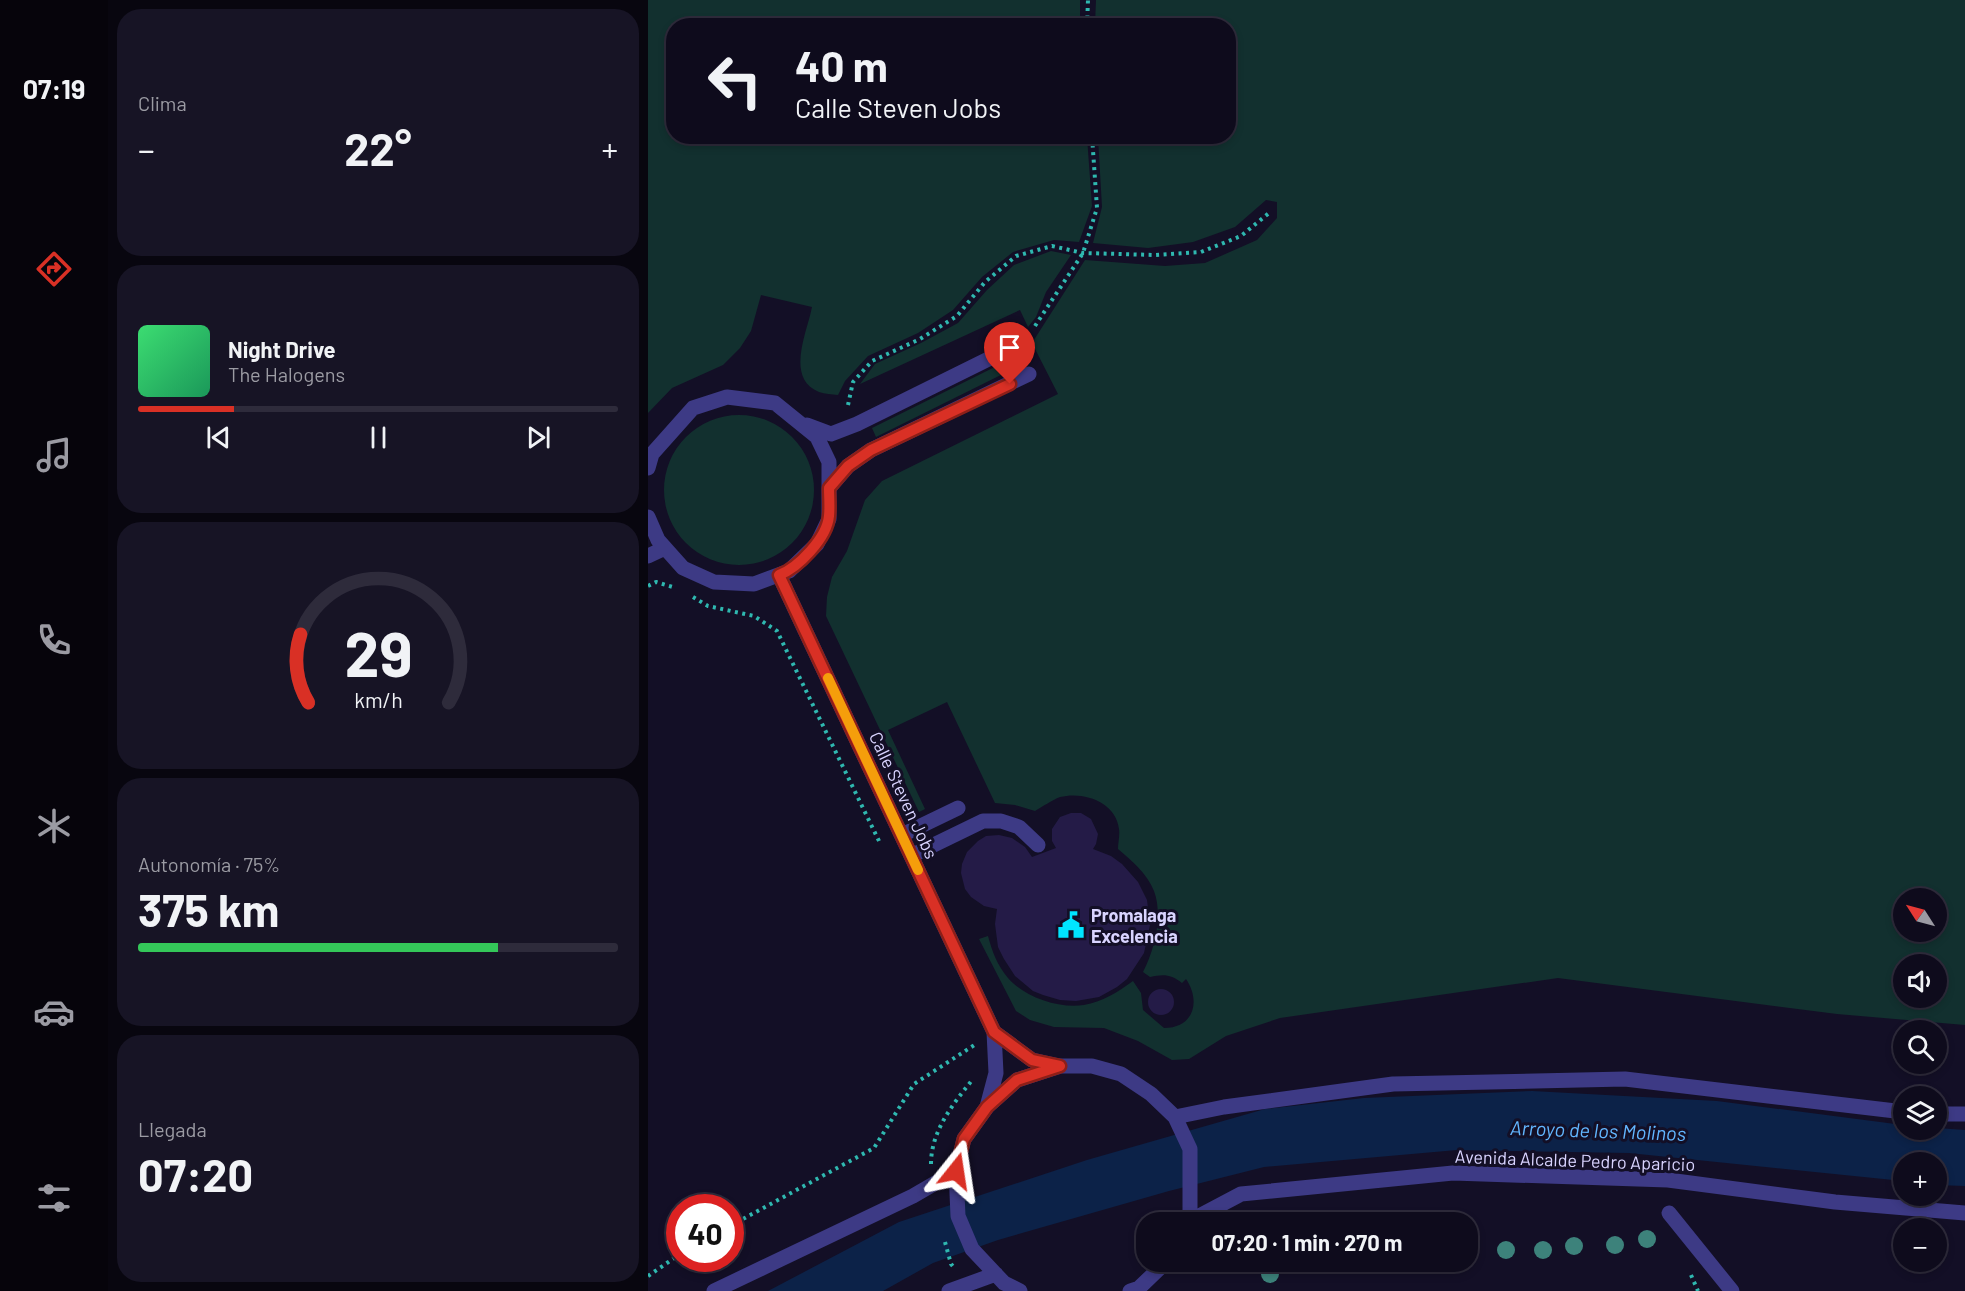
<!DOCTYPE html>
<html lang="es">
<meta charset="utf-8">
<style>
:root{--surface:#0e0b1c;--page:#171425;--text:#f1f3f6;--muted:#9b9ba3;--line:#2e2b3b;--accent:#d93025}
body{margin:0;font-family:Barlow,sans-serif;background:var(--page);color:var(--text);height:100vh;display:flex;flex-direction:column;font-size:22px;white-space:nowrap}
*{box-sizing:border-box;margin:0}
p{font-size:20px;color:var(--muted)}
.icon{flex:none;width:33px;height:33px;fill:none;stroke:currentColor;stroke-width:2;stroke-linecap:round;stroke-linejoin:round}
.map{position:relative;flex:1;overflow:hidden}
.drawer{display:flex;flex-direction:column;gap:9px;padding:9px;background:#08060f;width:540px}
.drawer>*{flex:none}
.banner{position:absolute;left:18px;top:18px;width:570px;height:126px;border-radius:24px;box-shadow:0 3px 9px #0003,0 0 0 2px var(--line);background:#0e0b1c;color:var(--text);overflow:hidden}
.needle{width:39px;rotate:306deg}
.controls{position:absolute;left:1245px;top:888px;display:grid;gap:12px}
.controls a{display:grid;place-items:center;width:54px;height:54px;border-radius:50%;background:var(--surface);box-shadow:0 3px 9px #0003,0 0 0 2px var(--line);font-size:30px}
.speed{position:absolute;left:18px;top:1194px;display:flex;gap:12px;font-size:30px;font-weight:700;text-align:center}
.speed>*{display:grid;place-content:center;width:78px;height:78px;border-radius:50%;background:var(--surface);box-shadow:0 3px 9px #0003,0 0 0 2px var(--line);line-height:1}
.speed .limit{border:9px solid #d22;background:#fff;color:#111}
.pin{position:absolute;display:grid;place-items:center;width:51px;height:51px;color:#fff;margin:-62px -26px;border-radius:50% 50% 50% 0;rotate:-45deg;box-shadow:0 0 6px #0007}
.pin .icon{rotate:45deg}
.me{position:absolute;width:66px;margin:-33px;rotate:15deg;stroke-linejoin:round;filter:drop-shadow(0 0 4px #0008)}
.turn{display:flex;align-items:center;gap:21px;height:126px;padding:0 30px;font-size:27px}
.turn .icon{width:78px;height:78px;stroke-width:2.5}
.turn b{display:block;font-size:42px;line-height:51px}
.big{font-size:45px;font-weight:700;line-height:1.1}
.drawer .card{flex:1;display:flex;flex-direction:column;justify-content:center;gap:9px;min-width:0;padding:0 21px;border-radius:24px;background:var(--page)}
.drawer .dial{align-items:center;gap:0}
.dial svg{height:156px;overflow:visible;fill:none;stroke:var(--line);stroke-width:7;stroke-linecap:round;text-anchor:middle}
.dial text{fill:var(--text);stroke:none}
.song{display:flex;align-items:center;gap:18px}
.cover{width:72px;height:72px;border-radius:9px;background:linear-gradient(135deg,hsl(140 70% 55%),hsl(150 70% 35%))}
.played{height:6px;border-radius:3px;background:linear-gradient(90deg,var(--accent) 20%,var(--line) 20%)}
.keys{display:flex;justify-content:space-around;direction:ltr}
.heat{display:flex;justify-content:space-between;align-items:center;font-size:33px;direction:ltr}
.charge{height:9px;border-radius:4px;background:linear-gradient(90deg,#34c759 75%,var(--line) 0)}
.trip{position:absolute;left:488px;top:1212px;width:342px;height:60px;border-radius:24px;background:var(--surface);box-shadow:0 3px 9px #0003,0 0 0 2px var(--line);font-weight:700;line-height:60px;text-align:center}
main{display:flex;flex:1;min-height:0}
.dock{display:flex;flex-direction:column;width:108px;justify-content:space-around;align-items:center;background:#06040b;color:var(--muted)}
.dock .icon{width:42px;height:42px}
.dock .selected{color:var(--accent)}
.dock b{font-size:27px;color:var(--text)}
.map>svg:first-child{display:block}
</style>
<main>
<nav class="dock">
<b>07:19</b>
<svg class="icon selected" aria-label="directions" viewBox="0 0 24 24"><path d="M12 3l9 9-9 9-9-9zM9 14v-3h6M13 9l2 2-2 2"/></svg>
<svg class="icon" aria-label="music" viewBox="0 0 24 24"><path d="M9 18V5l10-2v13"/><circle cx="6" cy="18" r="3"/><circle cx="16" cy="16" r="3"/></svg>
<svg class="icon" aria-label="phone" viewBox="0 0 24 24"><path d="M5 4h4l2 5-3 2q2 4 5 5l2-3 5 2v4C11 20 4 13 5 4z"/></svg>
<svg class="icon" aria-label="climate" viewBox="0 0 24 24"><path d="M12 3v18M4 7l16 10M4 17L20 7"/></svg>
<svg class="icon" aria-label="car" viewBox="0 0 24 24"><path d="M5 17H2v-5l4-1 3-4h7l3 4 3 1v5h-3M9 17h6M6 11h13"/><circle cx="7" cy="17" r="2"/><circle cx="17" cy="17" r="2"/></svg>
<svg class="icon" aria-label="filters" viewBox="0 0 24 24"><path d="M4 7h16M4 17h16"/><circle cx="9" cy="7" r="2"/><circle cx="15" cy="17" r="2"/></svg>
</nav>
<section class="drawer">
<div class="card"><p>Clima</p>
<div class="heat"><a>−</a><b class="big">22°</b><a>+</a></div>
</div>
<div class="card">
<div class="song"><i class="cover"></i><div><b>Night Drive</b><p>The Halogens</p></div></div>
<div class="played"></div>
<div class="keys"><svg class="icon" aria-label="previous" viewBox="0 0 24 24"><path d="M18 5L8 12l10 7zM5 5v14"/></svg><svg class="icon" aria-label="pause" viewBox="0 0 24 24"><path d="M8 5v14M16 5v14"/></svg><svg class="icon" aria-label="next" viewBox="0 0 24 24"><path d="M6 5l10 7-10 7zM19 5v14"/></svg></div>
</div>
<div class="card dial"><svg viewBox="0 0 100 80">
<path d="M14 69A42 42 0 1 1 86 69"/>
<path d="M14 69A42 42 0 0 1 10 34" stroke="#d93025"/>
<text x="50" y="56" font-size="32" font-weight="700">29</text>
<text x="50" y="72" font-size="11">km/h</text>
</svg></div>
<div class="card"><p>Autonomía · 75%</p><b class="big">375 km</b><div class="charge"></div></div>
<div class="card"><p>Llegada</p><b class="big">07:20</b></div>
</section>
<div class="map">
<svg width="1317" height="1291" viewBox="0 0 1317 1291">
<rect width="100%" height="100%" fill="#130f26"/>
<path fill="#12302f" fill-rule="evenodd" d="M0,0H432V25L26,26V136L439,137L444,206L431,242L406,240L365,252L334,277L305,310L270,333L220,356L197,381L190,395C184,394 177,394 171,392C137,378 159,333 164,307L113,295L103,331L92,348L75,365L24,388L0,413Z
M448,0H1317V1025L1189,1014L910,978L632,1018L578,1036L541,1059L524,1060L490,1041L456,1028L406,1027L382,1020L368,1011L331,939L340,936C344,951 349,965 360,978C376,997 411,1009 436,1005C454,1002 470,992 485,981L493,993L495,1010L516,1028C546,1028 553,1001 538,979L534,983C523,974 515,974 502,977L495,972C507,949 515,915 506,891C499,873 483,860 470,849C470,843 472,835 471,829C468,802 436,791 412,797C404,800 394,807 387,811L367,805L347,803L299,702L240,730L277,809L271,812L178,616L179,597L184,577L199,551L217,500L234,481L410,394L384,343L437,260L517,266L557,263L609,240L629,218V202L618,200L587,227L545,242L500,248L445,243L454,207L450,137L580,136V26L447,25ZM1288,898V932H1256V898ZM1256,964H1288V998H1256Z
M403,251L423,255L398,292L388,317L380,327L372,310L212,384L227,364L273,343L310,323L339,290L366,265Z
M379,351L383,360L228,437L224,428Z
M16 490a75 75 0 1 1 150 0a75 75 0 1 1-150 0Z"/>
<path fill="#0c2248" d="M884,1091L1069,1101L1255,1125L1256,1130H1288L1289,1128L1317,1130V1186L1289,1185L1288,1162H1256L1255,1181L981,1153L809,1150L616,1167L521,1191L350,1240L285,1263L235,1291H120L251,1222L439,1160L617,1109L716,1098Z"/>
<path fill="#241b47" d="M423,813H433L443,819L450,834L448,844L445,849L463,856L474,864L490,882L499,900L502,925L496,953L479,979L469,987L451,997L428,1001L412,1000L395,995L385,991L367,976L356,959L350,947L347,924L349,909L336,906L323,897L317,889L313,873L314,864L319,852L330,841L338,836L351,835L364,838L377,847L384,857L408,848L404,841V829L412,817Z
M500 1002a13 13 0 1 1 26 0a13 13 0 1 1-26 0Z"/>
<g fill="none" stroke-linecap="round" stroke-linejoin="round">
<path stroke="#2fb8b0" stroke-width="4" stroke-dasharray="3 4.5" stroke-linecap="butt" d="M439,26L440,0
M387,326L435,253L449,208L444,136
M200,405L205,382L224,361L272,339L309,316L337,282L368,256L404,246L435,253L507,255L553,252L593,236L621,213
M0,586L8,582L28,588
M45,597L60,606L106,616L129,631L232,843
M283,1164C283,1131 305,1104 325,1079
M82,1226L226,1148L266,1084L328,1044
M297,1242L303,1264L307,1269
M1043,1275L1050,1291
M0,1276L32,1254"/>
<path stroke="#3d3a85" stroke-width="15" d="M159,425L183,434L209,424L377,341
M0,468L4,454L45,408L79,397L127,403L169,437L181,462V519L169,544L141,571L106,584L66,582L35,568L10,540L0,517
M181,488L200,466L223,450L381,374
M0,556L17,548
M131,575L346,1032L348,1073L339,1107
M254,835L310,808
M263,856L335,821H353L371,827L390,845
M346,1032L384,1060L411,1066
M1288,1114H1317
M527,1117L576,1107L745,1084L977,1079L1256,1112
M1021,1213L1084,1291
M542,1221L593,1194L805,1173L1020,1180L1187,1202L1317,1213
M66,1291L265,1196L308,1171
M301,1291L348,1274
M372,1291L356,1283L324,1249L310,1216L308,1171L316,1139L339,1107L369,1080L412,1066H444L473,1074L503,1094L527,1117L542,1149V1222
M482,1291L491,1288L518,1262"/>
</g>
<g fill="#3d827b">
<circle cx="999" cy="1239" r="9"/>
<circle cx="967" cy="1245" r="9"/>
<circle cx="926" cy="1246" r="9"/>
<circle cx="858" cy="1250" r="9"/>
<circle cx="895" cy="1250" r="9"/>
<circle cx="622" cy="1274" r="9"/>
</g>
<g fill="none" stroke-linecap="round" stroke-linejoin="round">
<defs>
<path id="route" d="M308,1171L316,1139L339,1107L369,1080L412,1066L384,1060L346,1032L131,575C150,568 179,538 181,516C182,507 181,497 181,488L200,466L223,450L362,384"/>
</defs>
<use href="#route" stroke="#8d1f18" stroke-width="15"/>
<use href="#route" stroke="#d93025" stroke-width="10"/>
<path stroke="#f59e0b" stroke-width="10" d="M180,678L270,870"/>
</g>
<defs>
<symbol id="civic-bare" viewBox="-9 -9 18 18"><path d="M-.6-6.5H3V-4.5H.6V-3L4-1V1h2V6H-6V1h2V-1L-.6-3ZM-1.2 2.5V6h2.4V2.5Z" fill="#00e5ff" stroke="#130f26" stroke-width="2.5" paint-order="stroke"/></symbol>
</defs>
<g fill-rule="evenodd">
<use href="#civic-bare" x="404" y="906" width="38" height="38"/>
</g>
<g text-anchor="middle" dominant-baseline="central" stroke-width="6" stroke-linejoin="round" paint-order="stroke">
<g font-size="18" fill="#d9d4ff" stroke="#130f26">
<text transform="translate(256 795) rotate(65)">Calle Steven Jobs</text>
<text transform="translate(927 1160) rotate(2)">Avenida Alcalde Pedro Aparicio</text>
</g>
<g font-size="18" font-weight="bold" fill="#d9d4ff" stroke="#130f26" text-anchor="start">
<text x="443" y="915">Promalaga<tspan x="443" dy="21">Excelencia</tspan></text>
</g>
<g font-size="20" font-style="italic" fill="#62b6ff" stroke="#130f26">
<text transform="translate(950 1130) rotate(2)">Arroyo de los Molinos</text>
</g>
</g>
</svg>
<div class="controls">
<a><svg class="needle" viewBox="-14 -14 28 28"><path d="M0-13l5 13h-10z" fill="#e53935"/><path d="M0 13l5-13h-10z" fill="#9b9ba3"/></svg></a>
<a><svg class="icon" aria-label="sound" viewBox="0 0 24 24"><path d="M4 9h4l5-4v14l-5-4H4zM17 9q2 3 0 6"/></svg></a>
<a><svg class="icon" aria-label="search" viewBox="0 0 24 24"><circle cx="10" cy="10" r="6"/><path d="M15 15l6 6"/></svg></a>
<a><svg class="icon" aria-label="layers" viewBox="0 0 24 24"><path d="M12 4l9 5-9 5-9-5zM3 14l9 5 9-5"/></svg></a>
<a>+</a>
<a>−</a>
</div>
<div class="speed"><div class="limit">40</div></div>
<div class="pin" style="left:362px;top:384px;background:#d93025"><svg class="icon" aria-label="arrive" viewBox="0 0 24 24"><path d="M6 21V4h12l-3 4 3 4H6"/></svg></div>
<svg class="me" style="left:308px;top:1171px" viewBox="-20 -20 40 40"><path d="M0-17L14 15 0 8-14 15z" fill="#d93025" stroke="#fff" stroke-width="4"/></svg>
<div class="trip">07:20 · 1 min · 270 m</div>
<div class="banner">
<div class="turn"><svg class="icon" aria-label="left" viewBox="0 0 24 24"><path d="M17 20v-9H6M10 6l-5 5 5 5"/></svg><div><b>40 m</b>Calle Steven Jobs</div></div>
</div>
</div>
</main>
